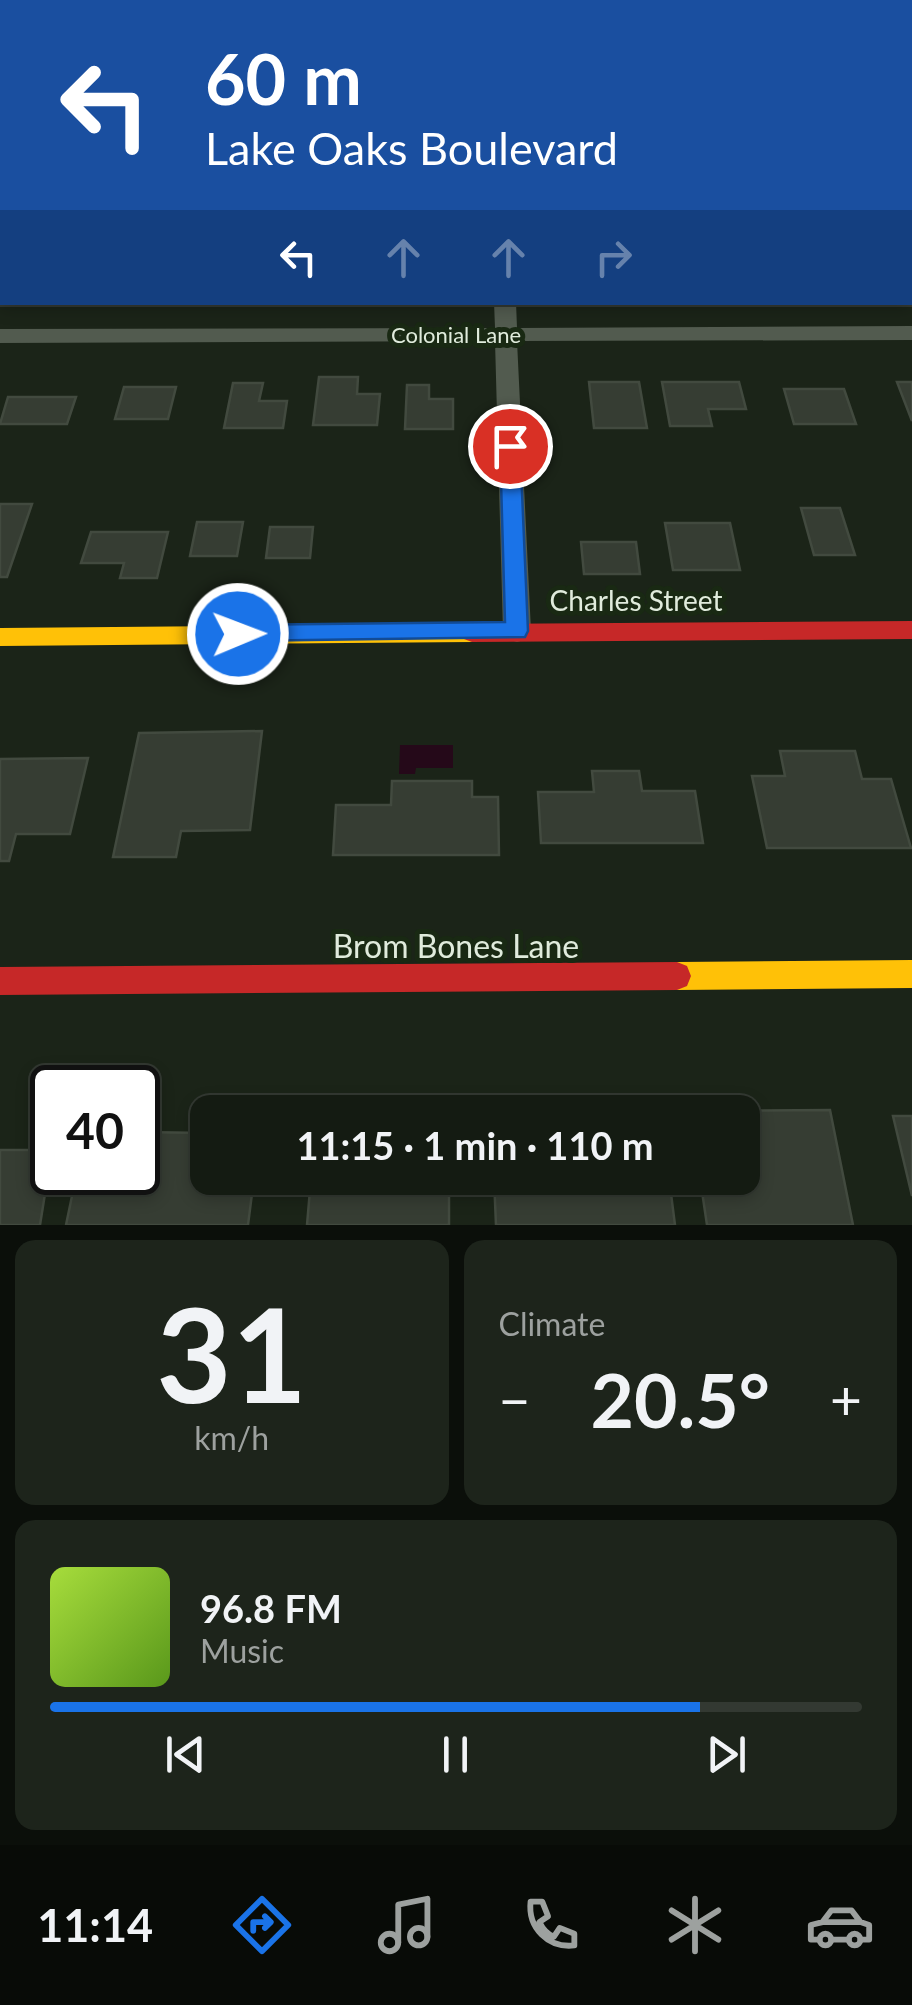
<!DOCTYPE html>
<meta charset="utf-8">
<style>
:root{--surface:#141b12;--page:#1d241b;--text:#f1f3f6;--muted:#9da19f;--line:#333932;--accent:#1a73e8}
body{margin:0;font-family:Lato,sans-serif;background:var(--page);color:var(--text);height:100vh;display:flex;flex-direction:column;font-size:38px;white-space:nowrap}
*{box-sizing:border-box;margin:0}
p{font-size:32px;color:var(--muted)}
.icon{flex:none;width:55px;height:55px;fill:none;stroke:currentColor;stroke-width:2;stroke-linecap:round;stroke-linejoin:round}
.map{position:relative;height:1225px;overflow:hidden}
.drawer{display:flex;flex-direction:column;gap:15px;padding:15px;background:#0b0f0a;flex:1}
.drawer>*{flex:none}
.banner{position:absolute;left:0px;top:0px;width:912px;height:305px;box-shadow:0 5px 15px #0003,0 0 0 2px var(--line);background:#1a4fa0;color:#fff;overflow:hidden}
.speed{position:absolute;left:30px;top:1065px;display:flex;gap:20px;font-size:50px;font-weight:700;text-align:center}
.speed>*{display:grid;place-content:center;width:130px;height:130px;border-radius:50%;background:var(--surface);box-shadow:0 5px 15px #0003,0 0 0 2px var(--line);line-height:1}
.speed .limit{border:5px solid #111;border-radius:15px;background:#fff;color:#111}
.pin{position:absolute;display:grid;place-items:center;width:85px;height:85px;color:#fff;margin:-42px;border:5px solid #fff;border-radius:50%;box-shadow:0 2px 10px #0007}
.me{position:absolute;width:110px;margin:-55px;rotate:89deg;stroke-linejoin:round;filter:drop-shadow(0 0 8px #0008)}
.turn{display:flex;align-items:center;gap:35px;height:210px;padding:0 40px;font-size:45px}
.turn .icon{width:130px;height:130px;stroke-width:2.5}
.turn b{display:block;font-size:70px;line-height:85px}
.lanes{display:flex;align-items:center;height:95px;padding:0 40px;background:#0003;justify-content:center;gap:50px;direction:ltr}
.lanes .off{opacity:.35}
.big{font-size:75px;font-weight:700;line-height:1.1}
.drawer .tile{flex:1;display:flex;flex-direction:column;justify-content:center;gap:15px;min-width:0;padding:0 35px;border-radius:20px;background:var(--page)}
.drawer .dial{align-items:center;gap:0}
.dial b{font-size:130px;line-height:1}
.song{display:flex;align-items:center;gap:30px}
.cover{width:120px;height:120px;border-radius:15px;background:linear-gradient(135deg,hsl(80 70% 55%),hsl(90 70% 35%))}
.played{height:10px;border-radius:5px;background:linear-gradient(90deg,var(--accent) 80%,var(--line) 80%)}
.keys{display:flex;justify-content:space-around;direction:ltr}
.heat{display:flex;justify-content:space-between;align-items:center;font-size:55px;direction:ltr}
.drawer .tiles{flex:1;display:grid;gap:15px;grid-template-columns:1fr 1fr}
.tile:last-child{grid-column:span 2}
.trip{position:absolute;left:190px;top:1095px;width:570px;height:100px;border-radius:20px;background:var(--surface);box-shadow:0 5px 15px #0003,0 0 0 2px var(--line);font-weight:700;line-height:100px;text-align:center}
.tab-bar{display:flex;height:160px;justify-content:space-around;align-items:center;background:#080b07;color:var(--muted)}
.tab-bar .icon{width:70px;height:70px}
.tab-bar .on{color:var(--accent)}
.tab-bar b{font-size:45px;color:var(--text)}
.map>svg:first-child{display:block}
</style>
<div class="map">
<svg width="912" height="1225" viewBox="0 0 912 1225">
<rect width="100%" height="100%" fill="#1b2418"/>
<path fill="#250919" d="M400,745H453V768H416L415,774H399Z"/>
<path fill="#363d33" stroke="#424a3f" stroke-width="2.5" d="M319,377H358L357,394H380L377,425H313Z
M589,382H639L647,428H594Z
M662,382H739L746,409H708L712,426H670Z
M897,382H912V421Z
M233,383H263L259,401H287L283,428H224Z
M407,385H429V399H453V429H405Z
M124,387H176L168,419H115Z
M784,389H844L856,424H794Z
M8,397H76L67,424H0Z
M0,504H32L7,577H0Z
M801,508H840L855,555H814Z
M197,522H243L237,556H190Z
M665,523H730L740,570H673Z
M270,527H313L310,558H266Z
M91,532H168L157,578H120L124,563H81Z
M581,542H636L640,574H584Z
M262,731L250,830L181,831L176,857H113L139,733Z
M780,751H855L862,779H891L911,848H767L752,776H785Z
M88,758L70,834H16L9,861H0V759Z
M592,771H639L642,791H695L703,843H541L538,792H594Z
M392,781H472V797H498L499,855H333L336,805H391Z
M830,1110L853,1225H707L700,1178H742V1112L691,1111Z
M893,1116H912V1196Z
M138,1132L208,1133V1178H254L248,1225H66L77,1172H138Z
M0,1150H52L40,1225H0Z
M311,1178H449V1225H307Z
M494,1178H669L675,1225H496Z"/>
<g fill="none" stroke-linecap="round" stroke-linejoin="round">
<path fill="#525b4f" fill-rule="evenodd" d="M910,92H912V102H910Z
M494,302H516L517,328L912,326V340L517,341L531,631L527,639L517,642L507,639L503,631L495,341L0,343V329L495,328Z"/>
<path stroke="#4caf50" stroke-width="22" d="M54,2L58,0"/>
<path fill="#ffc107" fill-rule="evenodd" d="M472,624L480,627L483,633L480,639L472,642L0,646V628Z
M912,960V988L677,990L667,986L663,976L667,966L677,962Z"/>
<path fill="#c62828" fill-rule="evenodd" d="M0,0H15L2,5Z
M912,621V639L472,642L464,639L461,633L464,627L472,624Z
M677,962L687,966L691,976L687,986L677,990L0,995V967Z"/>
</g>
<path fill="#1a73e8" stroke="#114b97" stroke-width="2.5" d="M510,439L520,446L528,631L525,637L230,641L227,634L230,627L238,625L505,622L500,446Z"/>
<g text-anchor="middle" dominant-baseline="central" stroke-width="10" stroke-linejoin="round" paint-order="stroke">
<g font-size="22" fill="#e0ebdc" stroke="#192913">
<text x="456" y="334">Colonial Lane</text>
</g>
<g font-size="28" fill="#e0ebdc" stroke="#192913">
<text x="636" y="600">Charles Street</text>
</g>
<g font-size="32" fill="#e0ebdc" stroke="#192913">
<text x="456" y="945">Brom Bones Lane</text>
</g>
</g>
</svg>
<div class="speed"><div class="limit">40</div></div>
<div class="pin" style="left:510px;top:446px;background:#d93025"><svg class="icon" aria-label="arrive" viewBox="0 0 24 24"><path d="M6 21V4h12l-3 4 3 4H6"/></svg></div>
<svg class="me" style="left:238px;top:634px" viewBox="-20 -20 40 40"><circle r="17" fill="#1a73e8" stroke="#fff" stroke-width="3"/><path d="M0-11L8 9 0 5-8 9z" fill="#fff"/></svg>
<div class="trip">11:15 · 1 min · 110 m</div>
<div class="banner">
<div class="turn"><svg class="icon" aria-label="left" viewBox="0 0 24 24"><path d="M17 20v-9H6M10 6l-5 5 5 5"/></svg><div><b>60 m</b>Lake Oaks Boulevard</div></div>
<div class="lanes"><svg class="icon" aria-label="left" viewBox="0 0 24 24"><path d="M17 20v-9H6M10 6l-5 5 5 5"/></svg><svg class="icon off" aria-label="ahead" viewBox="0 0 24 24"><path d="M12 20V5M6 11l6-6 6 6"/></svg><svg class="icon off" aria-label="ahead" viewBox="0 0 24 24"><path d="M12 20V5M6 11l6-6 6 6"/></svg><svg class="icon off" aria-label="right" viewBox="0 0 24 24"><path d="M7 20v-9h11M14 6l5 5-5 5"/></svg></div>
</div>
</div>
<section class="drawer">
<div class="tiles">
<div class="tile dial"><b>31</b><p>km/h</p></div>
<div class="tile"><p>Climate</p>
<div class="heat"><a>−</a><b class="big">20.5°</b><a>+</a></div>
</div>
<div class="tile">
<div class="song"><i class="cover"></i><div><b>96.8 FM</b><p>Music</p></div></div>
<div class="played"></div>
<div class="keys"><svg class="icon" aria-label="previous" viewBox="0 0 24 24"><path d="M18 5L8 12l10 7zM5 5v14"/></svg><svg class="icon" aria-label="pause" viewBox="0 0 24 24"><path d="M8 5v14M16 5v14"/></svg><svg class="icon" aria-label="next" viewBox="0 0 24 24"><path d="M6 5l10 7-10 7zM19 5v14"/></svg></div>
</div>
</div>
</section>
<nav class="tab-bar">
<b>11:14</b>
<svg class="icon on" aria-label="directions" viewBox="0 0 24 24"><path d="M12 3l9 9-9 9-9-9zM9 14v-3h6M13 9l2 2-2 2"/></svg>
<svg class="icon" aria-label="music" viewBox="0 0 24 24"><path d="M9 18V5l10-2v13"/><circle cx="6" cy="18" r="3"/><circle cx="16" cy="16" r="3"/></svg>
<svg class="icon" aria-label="phone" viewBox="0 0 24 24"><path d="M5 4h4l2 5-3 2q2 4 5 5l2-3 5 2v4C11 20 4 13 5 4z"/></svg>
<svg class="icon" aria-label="climate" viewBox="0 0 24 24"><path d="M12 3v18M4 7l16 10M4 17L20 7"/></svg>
<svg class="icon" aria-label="car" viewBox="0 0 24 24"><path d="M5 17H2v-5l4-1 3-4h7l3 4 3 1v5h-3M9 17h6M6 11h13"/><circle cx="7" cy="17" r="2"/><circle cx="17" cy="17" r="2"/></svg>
</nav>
